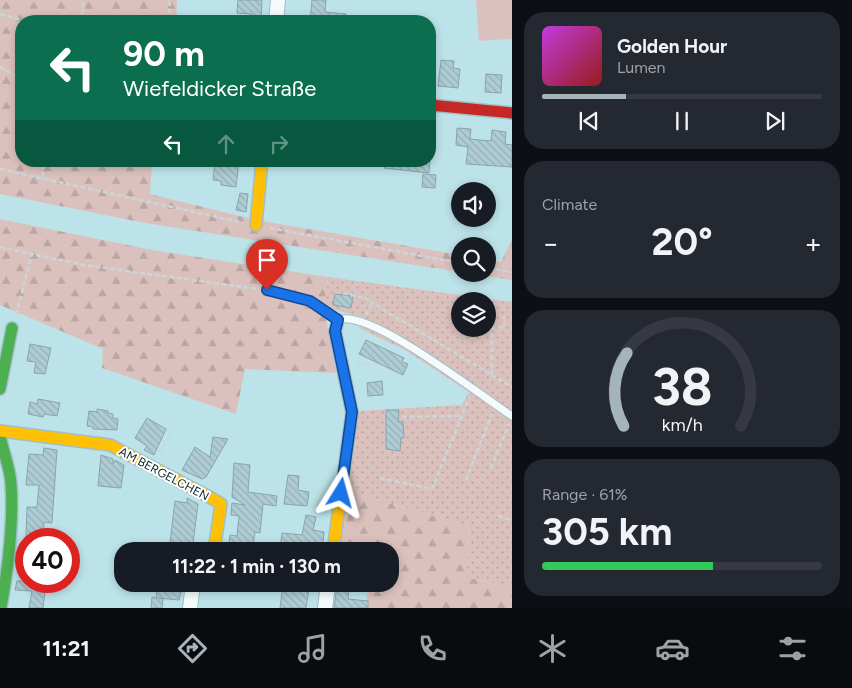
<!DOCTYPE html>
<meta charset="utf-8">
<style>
:root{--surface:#171b24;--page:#242831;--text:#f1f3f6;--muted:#9ea1a6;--line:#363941;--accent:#a4b4b8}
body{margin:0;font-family:Figtree,sans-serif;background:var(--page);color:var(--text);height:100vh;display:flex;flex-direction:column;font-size:19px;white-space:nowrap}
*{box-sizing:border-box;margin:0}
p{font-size:16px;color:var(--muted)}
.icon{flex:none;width:28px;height:28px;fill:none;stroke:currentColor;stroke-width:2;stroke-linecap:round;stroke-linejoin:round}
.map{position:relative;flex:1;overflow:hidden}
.sheet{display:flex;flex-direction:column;gap:12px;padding:12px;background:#0d0f14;width:340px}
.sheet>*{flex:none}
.hud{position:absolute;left:15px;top:15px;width:421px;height:152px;border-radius:20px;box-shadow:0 2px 8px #0003;background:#0b6e4f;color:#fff;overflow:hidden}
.fabs{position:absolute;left:451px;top:182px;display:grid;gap:10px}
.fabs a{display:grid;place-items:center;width:45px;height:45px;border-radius:50%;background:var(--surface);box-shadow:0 2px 8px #0003;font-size:25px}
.speed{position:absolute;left:15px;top:528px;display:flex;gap:10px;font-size:25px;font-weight:700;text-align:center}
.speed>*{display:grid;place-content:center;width:65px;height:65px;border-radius:50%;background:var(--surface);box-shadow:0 2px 8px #0003;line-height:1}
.speed .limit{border:8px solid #d22;background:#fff;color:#111}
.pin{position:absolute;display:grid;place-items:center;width:42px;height:42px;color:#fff;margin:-51px -21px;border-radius:50% 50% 50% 0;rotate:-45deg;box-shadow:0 0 5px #0007}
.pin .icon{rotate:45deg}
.me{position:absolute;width:55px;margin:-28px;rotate:8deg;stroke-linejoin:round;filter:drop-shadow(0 0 4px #0008)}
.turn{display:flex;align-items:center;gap:18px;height:105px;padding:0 25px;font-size:22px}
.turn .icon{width:65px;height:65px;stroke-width:2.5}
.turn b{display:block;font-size:35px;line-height:42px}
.lanes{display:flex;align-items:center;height:48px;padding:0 25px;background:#0003;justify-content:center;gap:25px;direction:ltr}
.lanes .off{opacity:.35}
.big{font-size:38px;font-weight:700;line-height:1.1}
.sheet .widget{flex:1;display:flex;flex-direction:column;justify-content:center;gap:8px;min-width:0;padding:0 18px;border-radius:20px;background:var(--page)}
.sheet .dial{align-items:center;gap:0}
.dial svg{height:130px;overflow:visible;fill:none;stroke:var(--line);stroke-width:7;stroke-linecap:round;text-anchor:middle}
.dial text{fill:var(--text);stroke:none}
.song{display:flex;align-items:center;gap:15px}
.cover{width:60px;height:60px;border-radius:8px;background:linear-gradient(135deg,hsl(290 70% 55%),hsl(0 70% 35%))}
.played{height:5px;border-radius:2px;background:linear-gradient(90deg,var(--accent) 30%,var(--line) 30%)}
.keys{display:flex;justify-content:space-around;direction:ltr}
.heat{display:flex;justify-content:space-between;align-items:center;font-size:28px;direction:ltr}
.charge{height:8px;border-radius:4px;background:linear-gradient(90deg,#34c759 61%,var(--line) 0)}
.trip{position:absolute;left:114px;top:542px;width:285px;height:50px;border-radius:20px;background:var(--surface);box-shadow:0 2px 8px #0003;font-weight:700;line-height:50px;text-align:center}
.tabs{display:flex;height:80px;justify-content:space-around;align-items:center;background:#090b0e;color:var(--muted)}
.tabs .icon{width:35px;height:35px}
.tabs .active{color:var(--accent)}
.tabs b{font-size:22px;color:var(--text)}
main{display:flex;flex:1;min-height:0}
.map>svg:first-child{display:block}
</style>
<main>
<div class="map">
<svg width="512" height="608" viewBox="0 0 512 608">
<defs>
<pattern id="forest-firs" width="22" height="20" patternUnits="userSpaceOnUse" patternTransform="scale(1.25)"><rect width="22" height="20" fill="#dbc1bd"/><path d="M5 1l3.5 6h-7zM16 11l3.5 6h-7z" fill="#baa6a2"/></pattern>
<pattern id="park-dots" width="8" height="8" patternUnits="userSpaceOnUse" patternTransform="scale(1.25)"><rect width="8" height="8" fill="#dbc1bd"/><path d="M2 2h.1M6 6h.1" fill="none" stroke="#baa6a2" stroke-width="1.8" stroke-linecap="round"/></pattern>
<pattern id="building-back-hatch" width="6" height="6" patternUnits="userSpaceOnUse" patternTransform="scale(1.25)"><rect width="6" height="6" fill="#afccd4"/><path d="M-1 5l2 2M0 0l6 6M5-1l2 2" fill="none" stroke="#95afb6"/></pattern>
</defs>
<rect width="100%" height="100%" fill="#bce3e9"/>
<path fill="#dbc1bd" d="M476,0H512V39L479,41Z"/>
<path fill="url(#forest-firs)" d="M0,0H177L176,21H21V161H152L150,194L256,220L460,255V272L145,223L0,194Z
M0,219L152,250L328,277L324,307L336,373L245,369L236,414L102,368L103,349L0,305Z
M512,239V280L472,274H488V260L501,262Z
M347,491L470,526L466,577L512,587V608H365L369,584H390V551H339Z"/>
<path fill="url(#park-dots)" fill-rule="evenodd" d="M328,277L512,302V587L466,577L470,526L347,491L358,411L462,405L469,392L405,350L359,328L363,317L324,307ZM460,301H488V329H460Z"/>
<path fill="url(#building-back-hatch)" stroke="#88a5ac" d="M238,0H262L261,21L250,20L251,14L237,13Z
M312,0H326L325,12L346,14L345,21H310Z
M441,60L454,61L453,68L460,69L458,88L438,86Z
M486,74L502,75L501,93L485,92Z
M457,128L471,129L470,139L491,141L492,130L506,132L505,144L512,145V167L466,164L468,147L456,145Z
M215,161H239L236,187L221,185V181L213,180Z
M385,161H430L429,173L384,168Z
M423,174L436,175L435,188L422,187Z
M240,193L248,194L246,212L236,210Z
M335,294L353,296L351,308L333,305Z
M366,340L404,358L402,362L408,364L403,375L359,354Z
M30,344L51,348L45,374L34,373L36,362L27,361Z
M382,381L383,395L368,396L367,383Z
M38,399L60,403L57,416L44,414L43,417L28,414L30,402L37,404Z
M97,409L108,411V413L113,414V418L118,419L117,430L93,429V427L87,426L89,411L97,412Z
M386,410H399L398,422H403L404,438H401L400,451L386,449Z
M147,418L166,429L154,455L144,450L147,446L135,438Z
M213,437L228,439L206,477L202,479L182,470L195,447L210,457Z
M44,448L57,450L52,523L44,522L43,538L26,537L27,507H37L39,485H26L29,454L43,455Z
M101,455L113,459V464L115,460L124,465L121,488L98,486Z
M234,463L250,465L248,492L277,496L276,506L263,504L260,533L255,532L252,551H228L230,535L237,536L239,516L231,515L232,503L245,505L232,497Z
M288,475L299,476L298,490L309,492L307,506L284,504Z
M187,498L198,504L192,551H169L175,501L187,503Z
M306,515L316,517L313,530L324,532L322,551L280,549L282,533L302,535Z
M17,581H46L43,608H29L32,591L15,590Z
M158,584H183L179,600L158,598L163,599L162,608H151L152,597L156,598Z
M286,584H297V586L309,588L306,608H280L282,592L285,589Z
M337,585L349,586L348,599L368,601V608H334Z"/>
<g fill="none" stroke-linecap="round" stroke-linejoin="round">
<defs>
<path id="lane" d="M267,290L310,301L338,320C369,307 482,397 512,416"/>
<path id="street" d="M276,21L278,0
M190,608L193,584
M325,608L328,584"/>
<path id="fast" d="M0,389L12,328
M0,435C3,452 10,467 11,484C14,525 8,568 1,608"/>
<path id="slow" d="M256,225L262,161
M0,431L110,445L213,499L221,504L214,551
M333,551L352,412L335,331L338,320"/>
<path id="jam" d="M430,105L512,113"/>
</defs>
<use href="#lane" stroke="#a1c0c5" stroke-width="9"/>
<use href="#street" stroke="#a1c0c5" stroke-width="16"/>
<use href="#fast" stroke="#a1c0c5" stroke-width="14"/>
<use href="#slow" stroke="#a1c0c5" stroke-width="14"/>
<use href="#jam" stroke="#a1c0c5" stroke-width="14"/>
<path stroke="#cad7da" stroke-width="2.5" stroke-dasharray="5 2.5" stroke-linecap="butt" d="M0,14L25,21
M80,21L84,7L82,0
M169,21L170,0
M0,67L21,79
M0,169L240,222
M43,177V161
M270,228L460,263
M0,247L32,254
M488,268L512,272
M343,293L372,300V303L512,387
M16,315L32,254L84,265L258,289
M366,315L372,303
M357,363L379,364
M492,375V328L504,327V316
M402,417L462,416
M159,453L171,434
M491,468L509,424
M380,478L432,489L470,396
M466,480L492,414
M498,516L512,520"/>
<use href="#lane" stroke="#f5fbfc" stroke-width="7"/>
<use href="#street" stroke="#f5fbfc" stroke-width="14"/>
<use href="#fast" stroke="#4caf50" stroke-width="11"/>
<use href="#slow" stroke="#ffc107" stroke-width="11"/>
<use href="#jam" stroke="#c62828" stroke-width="11"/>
</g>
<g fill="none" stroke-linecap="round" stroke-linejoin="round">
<defs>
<path id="route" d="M267,290L310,301L338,320L335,331L352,412L341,493"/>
</defs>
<use href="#route" stroke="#114b97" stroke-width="12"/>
<use href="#route" stroke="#1a73e8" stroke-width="9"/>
</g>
<g text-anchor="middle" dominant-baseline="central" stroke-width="4" stroke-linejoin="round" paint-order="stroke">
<g font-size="12" fill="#062529" stroke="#fff">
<text transform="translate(164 474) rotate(28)">AM BERGELCHEN</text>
</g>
</g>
</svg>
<div class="fabs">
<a><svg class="icon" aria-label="sound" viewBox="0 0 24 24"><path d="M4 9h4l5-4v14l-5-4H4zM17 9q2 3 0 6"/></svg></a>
<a><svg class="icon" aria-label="search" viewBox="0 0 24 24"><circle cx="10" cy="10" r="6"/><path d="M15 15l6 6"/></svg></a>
<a><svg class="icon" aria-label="layers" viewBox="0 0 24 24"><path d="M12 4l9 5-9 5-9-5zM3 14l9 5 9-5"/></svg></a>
</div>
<div class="speed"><div class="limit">40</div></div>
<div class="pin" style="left:267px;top:290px;background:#d93025"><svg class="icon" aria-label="arrive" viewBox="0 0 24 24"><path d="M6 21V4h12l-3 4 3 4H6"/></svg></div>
<svg class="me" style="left:341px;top:493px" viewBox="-20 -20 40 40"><path d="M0-17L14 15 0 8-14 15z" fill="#1a73e8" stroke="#fff" stroke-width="4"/></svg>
<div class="trip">11:22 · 1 min · 130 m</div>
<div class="hud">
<div class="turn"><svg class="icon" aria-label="left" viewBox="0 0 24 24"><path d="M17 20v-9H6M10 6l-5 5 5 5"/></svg><div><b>90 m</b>Wiefeldicker Straße</div></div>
<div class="lanes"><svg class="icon" aria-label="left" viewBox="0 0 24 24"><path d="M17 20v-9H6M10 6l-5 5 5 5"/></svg><svg class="icon off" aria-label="ahead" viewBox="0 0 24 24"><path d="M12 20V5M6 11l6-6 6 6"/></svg><svg class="icon off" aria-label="right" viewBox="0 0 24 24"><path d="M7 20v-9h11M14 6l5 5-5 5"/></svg></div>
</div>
</div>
<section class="sheet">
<div class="widget">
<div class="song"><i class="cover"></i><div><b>Golden Hour</b><p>Lumen</p></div></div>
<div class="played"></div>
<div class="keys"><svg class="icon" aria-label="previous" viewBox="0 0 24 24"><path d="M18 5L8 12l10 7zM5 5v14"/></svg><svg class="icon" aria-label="pause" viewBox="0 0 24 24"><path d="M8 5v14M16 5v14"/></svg><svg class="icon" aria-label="next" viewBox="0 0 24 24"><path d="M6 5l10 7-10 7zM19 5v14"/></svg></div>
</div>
<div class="widget"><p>Climate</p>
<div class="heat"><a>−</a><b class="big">20°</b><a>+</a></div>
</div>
<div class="widget dial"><svg viewBox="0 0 100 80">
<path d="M14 69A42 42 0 1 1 86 69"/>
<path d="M14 69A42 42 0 0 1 16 24" stroke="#a4b4b8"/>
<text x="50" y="56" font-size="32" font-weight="700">38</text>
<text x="50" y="72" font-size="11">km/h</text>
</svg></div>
<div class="widget"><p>Range · 61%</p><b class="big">305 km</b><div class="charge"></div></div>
</section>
</main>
<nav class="tabs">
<b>11:21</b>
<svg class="icon active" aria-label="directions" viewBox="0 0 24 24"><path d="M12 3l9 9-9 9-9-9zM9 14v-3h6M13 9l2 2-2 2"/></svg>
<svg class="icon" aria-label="music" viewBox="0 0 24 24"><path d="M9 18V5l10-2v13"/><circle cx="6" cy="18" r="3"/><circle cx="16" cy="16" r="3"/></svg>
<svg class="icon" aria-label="phone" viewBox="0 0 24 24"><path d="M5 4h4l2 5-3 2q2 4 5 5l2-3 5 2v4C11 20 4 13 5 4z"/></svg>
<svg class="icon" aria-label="climate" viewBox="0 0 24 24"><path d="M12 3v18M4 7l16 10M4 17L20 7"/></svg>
<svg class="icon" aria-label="car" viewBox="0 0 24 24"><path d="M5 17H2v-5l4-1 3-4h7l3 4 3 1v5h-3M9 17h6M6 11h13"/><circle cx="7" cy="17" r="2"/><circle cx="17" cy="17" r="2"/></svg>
<svg class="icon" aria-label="filters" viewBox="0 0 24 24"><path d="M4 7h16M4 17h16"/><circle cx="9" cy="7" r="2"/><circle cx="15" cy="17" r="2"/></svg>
</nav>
